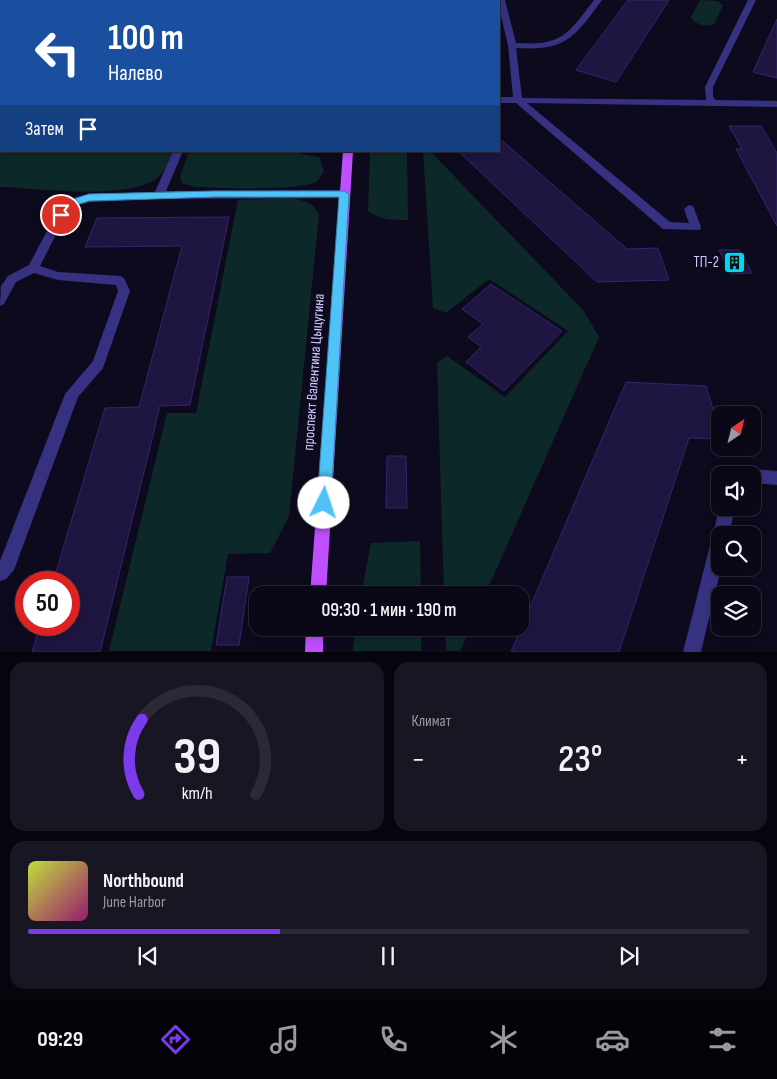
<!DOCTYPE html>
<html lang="ru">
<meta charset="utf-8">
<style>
:root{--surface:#0a0816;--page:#181623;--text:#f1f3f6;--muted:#999aa1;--line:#2a2935;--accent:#7c3aed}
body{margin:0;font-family:"Sofia Sans Condensed",sans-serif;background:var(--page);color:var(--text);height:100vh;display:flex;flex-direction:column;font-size:19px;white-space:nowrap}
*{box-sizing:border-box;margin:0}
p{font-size:16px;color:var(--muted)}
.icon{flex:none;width:28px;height:28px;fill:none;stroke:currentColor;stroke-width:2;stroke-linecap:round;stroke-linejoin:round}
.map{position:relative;height:652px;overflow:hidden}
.sheet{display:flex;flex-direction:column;gap:10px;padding:10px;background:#06040c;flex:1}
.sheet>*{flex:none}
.banner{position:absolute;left:0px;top:0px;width:500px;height:152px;box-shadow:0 2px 8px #0003,0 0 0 1px var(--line);background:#1a4fa0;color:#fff;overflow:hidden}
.needle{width:32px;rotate:35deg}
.fabs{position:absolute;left:711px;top:406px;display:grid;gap:10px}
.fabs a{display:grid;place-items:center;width:50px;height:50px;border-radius:10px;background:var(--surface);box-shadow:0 2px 8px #0003,0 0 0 1px var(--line);font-size:25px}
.speed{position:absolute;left:15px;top:571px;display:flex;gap:10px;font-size:25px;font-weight:700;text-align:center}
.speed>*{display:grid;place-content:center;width:65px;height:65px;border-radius:50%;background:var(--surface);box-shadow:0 2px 8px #0003,0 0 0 1px var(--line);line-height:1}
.speed .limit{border:8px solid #d22;background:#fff;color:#111}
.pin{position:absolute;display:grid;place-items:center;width:42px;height:42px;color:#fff;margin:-21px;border:2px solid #fff;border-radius:50%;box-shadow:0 1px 5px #0007}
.me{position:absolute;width:55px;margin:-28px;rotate:4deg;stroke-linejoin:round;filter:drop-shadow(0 0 4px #0008)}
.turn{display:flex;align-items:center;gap:18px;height:105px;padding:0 25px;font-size:22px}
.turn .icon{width:65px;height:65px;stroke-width:2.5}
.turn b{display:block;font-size:35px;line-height:42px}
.then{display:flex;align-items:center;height:48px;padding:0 25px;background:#0003;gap:10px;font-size:19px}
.big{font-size:38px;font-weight:600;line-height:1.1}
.sheet .tile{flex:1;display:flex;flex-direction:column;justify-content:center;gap:8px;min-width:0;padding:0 18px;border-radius:15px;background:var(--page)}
.sheet .dial{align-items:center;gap:0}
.dial svg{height:130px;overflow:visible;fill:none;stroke:var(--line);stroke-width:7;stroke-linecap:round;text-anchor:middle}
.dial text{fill:var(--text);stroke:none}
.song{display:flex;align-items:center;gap:15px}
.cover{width:60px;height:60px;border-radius:8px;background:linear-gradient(135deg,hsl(70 70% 55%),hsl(320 70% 35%))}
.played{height:5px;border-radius:2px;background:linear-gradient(90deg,var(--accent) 35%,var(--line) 35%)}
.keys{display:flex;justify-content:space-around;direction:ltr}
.heat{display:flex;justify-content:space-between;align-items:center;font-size:28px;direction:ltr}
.sheet .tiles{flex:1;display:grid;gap:10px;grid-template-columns:1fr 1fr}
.tile:last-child{grid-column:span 2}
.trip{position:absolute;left:249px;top:586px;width:280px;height:50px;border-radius:15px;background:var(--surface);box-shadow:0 2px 8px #0003,0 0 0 1px var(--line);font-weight:600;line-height:50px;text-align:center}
.menu{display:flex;height:80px;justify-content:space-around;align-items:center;background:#040309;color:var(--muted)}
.menu .icon{width:35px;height:35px}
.menu .on{color:var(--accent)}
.menu b{font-size:22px;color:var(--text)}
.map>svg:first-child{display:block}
</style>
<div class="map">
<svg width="777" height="652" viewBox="0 0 777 652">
<rect width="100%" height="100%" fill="#0e0a1e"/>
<path fill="#0d2828" d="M700,0L718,1L723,5L714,24C705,27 697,25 691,18Z
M0,135L1,151H172C169,160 165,172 157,178C127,201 39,188 0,187Z
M189,151H302L301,154L319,157L324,171C322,174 320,178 317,181C304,191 210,189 190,186L182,183L180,177Z
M370,151H407L408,220C393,220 380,220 368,211Z
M423,151H430L583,310L599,337L485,595H444L437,363L447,356L505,397L568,331L489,279L446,313L433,308Z
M291,198C304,201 312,202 319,214L289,516L270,553L228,554L211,651H109L167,413H196L238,200Z
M420,541L421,595H361L371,543Z
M355,628H421V651H353Z
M445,628H471L460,651H446Z"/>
<path fill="#1e1540" stroke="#35256e" d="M628,0H669L616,82L576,70Z
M777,19V78L753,72Z
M729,126H761L777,153V226L736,149H742Z
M499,138L627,249L658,248L669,280L597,282L458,151H499Z
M229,217L190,405L160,406L100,652H32L40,625H69V582H53L105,408L139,407L182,246L85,247L97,218Z
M719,250H739L752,273L731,274Z
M491,284L562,331L504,391L466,362L481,347L468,337L483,324L462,309Z
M626,382L706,386L720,432V439L689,438L619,652H511Z
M387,456H406L407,508H386Z
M227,577H249L239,645H216Z"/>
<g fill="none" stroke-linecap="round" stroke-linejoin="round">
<path fill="#363281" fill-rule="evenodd" d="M222,0H230V1H222Z
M497,0H505L516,43C562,46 567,35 594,0H602C574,38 566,51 516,48L522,98L706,100L705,87L748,0H756L713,87V97L716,100L777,101V107L527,103L670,222L689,223L684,209L689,205L693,206L701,227L700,230L663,229L516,103H499V97H513L508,45Z
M173,151H183L166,191L344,190L349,194L344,198L159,199L89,202L77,205L65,217L40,266L58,272L120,276L124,278L130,291L103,368L78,397L14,570L6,579L0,581V561L65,394L93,361L118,291L116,285L58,280L34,273L16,282L4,304L0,306L1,286L8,276L29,265L57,212L69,199L89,194L155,192Z
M752,469L777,471V485L752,483V475H745L747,471Z
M720,506L735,508L729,535H720L721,568L701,652H683Z"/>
<path fill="#bf4eff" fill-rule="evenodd" d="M354,0H362V1H354Z
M343,151H353L326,595H310Z
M306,628H323V652H305Z"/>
</g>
<path fill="#4fc3f7" stroke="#337fa1" d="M215,191H344L349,194L331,503L329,508L324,510L319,508L317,503L339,197H215L89,201L77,205L64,218L61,219L56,215L70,200L89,194Z"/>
<defs>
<symbol id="building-square" viewBox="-11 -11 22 22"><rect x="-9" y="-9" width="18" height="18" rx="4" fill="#00d8f2" stroke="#0e0a1e"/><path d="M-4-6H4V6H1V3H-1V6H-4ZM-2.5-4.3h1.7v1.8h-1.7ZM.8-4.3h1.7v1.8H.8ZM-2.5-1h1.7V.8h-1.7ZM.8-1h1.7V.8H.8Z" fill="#111"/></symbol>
</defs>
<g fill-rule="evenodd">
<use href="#building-square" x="722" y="250" width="25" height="25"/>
</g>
<g text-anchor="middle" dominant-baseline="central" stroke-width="5" stroke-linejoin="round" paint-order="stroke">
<g font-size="15" fill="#cec7ff" stroke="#0e0a1e" text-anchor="end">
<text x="719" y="262">ТП-2</text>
</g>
<g font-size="15" fill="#cec7ff" stroke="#0e0a1e">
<text transform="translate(314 372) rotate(-86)">проспект Валентина Цыцугина</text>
</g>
</g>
</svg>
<div class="fabs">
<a><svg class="needle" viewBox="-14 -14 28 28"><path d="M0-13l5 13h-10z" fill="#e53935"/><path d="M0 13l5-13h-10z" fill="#999aa1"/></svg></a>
<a><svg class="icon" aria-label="sound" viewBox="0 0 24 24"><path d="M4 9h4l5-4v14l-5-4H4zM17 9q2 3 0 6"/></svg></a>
<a><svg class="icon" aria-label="search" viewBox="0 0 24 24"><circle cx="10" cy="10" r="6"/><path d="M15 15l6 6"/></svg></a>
<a><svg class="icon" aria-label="layers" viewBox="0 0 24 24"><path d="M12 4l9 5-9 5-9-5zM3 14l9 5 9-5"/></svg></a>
</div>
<div class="speed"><div class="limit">50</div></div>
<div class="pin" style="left:61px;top:215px;background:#d93025"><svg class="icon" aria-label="arrive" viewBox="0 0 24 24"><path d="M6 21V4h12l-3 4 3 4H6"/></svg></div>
<svg class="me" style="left:324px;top:503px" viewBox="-20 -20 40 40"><circle r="19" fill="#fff"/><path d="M0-13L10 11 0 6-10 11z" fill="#4fc3f7"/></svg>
<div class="trip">09:30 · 1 мин · 190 m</div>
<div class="banner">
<div class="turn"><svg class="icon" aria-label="left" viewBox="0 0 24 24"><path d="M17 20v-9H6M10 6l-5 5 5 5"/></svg><div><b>100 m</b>Налево</div></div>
<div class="then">Затем<svg class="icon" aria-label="arrive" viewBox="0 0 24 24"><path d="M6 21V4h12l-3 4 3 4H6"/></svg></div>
</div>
</div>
<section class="sheet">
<div class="tiles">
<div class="tile dial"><svg viewBox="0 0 100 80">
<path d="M14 69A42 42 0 1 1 86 69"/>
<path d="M14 69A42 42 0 0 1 16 23" stroke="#7c3aed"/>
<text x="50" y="56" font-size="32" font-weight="700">39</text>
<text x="50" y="72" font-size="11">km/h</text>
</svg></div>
<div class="tile"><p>Климат</p>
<div class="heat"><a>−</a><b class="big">23°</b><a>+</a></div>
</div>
<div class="tile">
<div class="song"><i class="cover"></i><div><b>Northbound</b><p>June Harbor</p></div></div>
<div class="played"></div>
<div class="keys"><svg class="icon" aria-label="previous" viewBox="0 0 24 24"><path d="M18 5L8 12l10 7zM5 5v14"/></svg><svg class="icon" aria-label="pause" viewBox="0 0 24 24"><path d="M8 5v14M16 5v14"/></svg><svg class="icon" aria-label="next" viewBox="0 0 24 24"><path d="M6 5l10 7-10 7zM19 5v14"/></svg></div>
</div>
</div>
</section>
<nav class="menu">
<b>09:29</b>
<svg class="icon on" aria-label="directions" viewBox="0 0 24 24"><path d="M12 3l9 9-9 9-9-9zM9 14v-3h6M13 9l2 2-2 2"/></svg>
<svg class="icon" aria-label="music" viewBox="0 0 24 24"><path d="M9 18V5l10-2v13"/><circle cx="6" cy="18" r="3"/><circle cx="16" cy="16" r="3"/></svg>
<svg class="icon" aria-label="phone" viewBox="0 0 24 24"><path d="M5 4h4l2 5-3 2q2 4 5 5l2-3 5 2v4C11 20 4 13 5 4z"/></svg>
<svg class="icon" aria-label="climate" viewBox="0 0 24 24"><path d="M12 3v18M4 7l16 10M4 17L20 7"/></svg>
<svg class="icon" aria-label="car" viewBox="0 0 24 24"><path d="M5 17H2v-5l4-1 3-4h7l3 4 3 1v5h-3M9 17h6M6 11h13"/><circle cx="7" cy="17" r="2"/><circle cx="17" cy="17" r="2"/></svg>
<svg class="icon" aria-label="filters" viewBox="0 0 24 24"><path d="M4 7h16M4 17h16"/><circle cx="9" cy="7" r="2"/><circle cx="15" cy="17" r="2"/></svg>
</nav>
